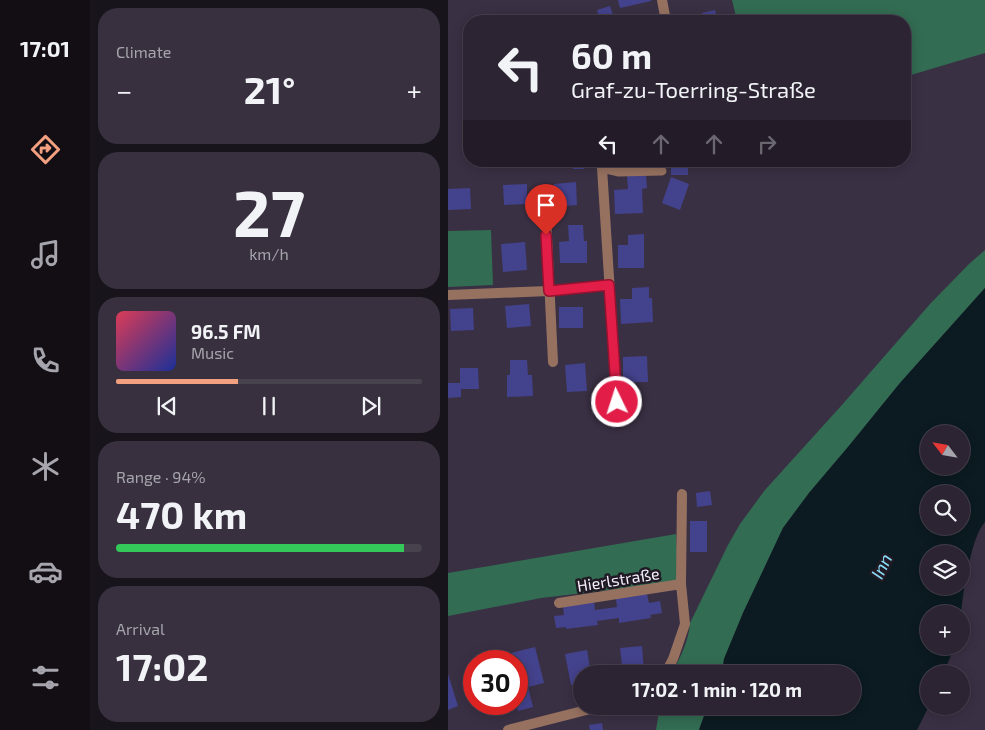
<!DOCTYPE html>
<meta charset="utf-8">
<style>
:root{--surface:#2c2433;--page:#38303f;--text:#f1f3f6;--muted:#a6a4ac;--line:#48414e;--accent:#f2a080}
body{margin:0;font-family:"Exo 2",sans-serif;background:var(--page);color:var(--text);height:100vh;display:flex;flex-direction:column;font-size:19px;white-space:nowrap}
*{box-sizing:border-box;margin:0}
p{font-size:16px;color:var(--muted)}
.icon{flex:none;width:28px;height:28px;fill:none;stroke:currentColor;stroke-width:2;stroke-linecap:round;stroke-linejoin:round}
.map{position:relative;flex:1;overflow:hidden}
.details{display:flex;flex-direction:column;gap:8px;padding:8px;background:#18141c;width:358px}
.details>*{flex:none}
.top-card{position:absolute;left:15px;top:15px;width:448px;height:152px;border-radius:20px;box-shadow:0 2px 12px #0003,0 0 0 1px var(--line);background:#2c2433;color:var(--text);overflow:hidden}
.needle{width:32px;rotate:301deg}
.fabs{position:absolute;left:472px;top:425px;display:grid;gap:10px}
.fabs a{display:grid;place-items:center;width:50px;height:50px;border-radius:50%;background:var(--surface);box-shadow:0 2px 12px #0003,0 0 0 1px var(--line);font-size:25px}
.speed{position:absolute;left:15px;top:650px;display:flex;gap:10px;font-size:25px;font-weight:700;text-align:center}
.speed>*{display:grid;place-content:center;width:65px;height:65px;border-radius:50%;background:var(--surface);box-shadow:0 2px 12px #0003,0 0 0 1px var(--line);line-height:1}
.speed .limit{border:8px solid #d22;background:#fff;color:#111}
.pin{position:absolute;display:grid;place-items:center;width:42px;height:42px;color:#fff;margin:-51px -21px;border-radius:50% 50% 50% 0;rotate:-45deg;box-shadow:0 0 5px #0007}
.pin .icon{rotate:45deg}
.me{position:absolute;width:55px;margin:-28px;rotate:356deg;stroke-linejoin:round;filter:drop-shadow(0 0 4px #0008)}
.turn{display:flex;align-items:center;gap:18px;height:105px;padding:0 25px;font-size:22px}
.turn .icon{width:65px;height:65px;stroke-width:2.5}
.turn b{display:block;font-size:35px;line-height:42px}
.lanes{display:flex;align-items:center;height:48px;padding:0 25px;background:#0003;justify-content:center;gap:25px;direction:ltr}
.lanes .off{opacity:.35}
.big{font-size:38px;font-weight:700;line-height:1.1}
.details .widget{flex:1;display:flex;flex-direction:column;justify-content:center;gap:8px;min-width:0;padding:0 18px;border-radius:20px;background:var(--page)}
.details .dial{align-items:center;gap:0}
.dial b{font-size:65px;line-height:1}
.song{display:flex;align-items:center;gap:15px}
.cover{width:60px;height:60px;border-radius:8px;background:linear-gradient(135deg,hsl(350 70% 55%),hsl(230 70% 35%))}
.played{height:5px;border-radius:2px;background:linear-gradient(90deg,var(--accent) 40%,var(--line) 40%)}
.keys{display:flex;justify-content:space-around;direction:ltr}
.heat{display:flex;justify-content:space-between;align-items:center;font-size:28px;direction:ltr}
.charge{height:8px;border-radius:4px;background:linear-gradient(90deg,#34c759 94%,var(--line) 0)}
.trip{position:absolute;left:125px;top:665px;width:288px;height:50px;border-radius:25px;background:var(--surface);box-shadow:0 2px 12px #0003,0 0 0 1px var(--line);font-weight:700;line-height:50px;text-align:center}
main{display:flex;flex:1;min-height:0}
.dock{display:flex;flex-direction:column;width:90px;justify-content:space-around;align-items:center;background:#120e14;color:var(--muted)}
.dock .icon{width:35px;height:35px}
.dock .selected{color:var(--accent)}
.dock b{font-size:22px;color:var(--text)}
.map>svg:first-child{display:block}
</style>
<main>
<nav class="dock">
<b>17:01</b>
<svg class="icon selected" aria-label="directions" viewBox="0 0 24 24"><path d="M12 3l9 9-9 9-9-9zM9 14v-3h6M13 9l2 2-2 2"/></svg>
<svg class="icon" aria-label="music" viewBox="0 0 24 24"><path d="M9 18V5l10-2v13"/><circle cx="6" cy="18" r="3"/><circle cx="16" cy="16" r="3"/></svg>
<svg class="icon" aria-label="phone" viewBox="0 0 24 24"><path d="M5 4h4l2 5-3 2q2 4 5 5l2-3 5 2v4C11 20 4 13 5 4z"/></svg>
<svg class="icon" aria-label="climate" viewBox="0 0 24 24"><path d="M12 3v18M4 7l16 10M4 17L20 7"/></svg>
<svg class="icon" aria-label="car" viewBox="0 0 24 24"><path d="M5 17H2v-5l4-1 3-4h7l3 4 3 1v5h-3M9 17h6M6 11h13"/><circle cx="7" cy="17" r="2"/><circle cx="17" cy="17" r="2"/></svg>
<svg class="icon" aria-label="filters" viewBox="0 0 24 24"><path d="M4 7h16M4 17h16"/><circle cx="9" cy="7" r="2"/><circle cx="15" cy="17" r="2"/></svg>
</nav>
<section class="details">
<div class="widget"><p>Climate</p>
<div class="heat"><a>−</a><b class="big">21°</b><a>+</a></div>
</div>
<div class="widget dial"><b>27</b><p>km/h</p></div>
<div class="widget">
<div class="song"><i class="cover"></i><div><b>96.5 FM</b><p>Music</p></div></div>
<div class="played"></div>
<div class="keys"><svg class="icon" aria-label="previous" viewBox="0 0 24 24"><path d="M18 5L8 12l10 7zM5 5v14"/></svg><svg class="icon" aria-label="pause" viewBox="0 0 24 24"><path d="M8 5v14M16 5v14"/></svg><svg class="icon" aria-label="next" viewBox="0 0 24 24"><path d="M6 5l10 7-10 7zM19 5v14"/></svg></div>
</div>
<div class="widget"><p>Range · 94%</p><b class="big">470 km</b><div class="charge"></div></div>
<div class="widget"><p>Arrival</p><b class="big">17:02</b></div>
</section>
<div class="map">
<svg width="538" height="730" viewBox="0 0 538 730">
<rect width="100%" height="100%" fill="#3a3044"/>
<path fill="#326c52" d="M284,0H537V53L456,77V21H289Z
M166,161H247L249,165L185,168L166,165Z
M43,230L45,285L0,287V231Z
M537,250V288L452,383L400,447L361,493L335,528L295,613L276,659L274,674H223C232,659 241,640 242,623L280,545L292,524L317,490L393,406L482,304L521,264Z
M228,534L231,582L93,598L0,616V573Z
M212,706H262L256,716L251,730H208Z"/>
<path fill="#0b1b21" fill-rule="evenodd" d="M537,288V522C523,537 515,592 513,614H481V646H507L495,674H481V706L469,730H251L256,716L262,706H404V674H274L276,659L295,613L335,528L361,493L400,447L452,383ZM481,434H514V466H481ZM481,494H514V526H481ZM481,554H514V586H481Z"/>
<path fill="#43428c" d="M170,0H203V1L172,8Z
M162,6L167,21H152L149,10Z
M267,10L269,17H265L266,21H256L254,13Z
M125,161H136V169H125Z
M223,168H240V175H223Z
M198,175L199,188L194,189L195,213L167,214L166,190L180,189L179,176Z
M223,177L241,184L232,210L214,203Z
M128,182L129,205L108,207L106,184Z
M79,184V204L56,205L55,185Z
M22,188L23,209L0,210V189Z
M120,225H135L136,241H139V263H112L111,242L121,241Z
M196,234V268H170V245H180V235Z
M77,242L79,270L55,272L53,244Z
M201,287V298H204L205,322L173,324L172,299H184V288Z
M81,304L83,326L59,328L57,306Z
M111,307H135V328H111Z
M25,308L26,330L3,331L2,309Z
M199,356L200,382H175V357Z
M62,360H79L80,375H84L85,396L59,397V375H62Z
M137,363L139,391L119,392L117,365Z
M12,368H30L31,389H13V397L0,398V383H12Z
M262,491L264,505L249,507L248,493Z
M242,521H259V552H242Z
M199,594L201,603L212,601L214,613L202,615L203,618L171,623V618L149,621L150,625L118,629V627L108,628L106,616L116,615L115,606L146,601L147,610L169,607L168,599Z
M194,646L196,672L175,674L172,648Z
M87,647L96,683L80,687L85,707L70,711L68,704L69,690L74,689L70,675H69V661H61L59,654Z
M139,650L143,674H134V683L123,685L117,654Z
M0,674L10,706L0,710Z
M154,723L155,730H142L141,725Z"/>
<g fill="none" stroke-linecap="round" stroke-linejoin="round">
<path stroke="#967160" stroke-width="9" d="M154,168L171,172L214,171"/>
<path stroke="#967160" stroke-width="10" d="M214,0L218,21
M154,168L169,402
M98,216L105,362
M0,295L101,291L161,285
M111,603L233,584
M217,674L225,659L237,624L233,584L234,494
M60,730L154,706"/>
</g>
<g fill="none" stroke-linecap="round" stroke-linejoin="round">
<defs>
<path id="route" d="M98,235L101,291L161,285L169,402"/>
</defs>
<use href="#route" stroke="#92132f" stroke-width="12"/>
<use href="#route" stroke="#e11d48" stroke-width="9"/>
</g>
<g text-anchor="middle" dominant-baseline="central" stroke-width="5" stroke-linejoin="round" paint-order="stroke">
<g font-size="16" fill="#f6f0fd" stroke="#1f1a23">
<text transform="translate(170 579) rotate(-9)">Hierlstraße</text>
</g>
<g font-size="18" font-style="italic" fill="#8addf9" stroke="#1f1a23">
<text transform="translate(433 566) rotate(-64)">Inn</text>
</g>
</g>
</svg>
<div class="fabs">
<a><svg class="needle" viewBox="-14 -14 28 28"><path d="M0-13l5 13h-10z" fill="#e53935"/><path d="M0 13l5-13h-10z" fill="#a6a4ac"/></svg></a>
<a><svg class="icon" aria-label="search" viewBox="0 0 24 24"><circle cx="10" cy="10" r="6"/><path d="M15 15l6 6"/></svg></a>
<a><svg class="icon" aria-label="layers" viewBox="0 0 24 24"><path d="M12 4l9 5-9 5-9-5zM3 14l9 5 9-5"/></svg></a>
<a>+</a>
<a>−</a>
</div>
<div class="speed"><div class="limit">30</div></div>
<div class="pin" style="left:98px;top:235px;background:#d93025"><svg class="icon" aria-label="arrive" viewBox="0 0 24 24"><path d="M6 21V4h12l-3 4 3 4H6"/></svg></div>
<svg class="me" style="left:169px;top:402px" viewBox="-20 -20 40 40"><circle r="17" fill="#e11d48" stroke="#fff" stroke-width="3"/><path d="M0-11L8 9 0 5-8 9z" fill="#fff"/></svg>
<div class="trip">17:02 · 1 min · 120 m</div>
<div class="top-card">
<div class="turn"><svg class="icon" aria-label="left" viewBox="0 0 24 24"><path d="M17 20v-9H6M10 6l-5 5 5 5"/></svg><div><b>60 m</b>Graf-zu-Toerring-Straße</div></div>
<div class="lanes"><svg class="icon" aria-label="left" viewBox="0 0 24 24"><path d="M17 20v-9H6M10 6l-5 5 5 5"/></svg><svg class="icon off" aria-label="ahead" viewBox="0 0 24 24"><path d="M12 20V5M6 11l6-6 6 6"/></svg><svg class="icon off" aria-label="ahead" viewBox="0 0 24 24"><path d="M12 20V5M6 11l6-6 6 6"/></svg><svg class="icon off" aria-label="right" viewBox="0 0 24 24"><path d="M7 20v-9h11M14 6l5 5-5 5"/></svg></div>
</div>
</div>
</main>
